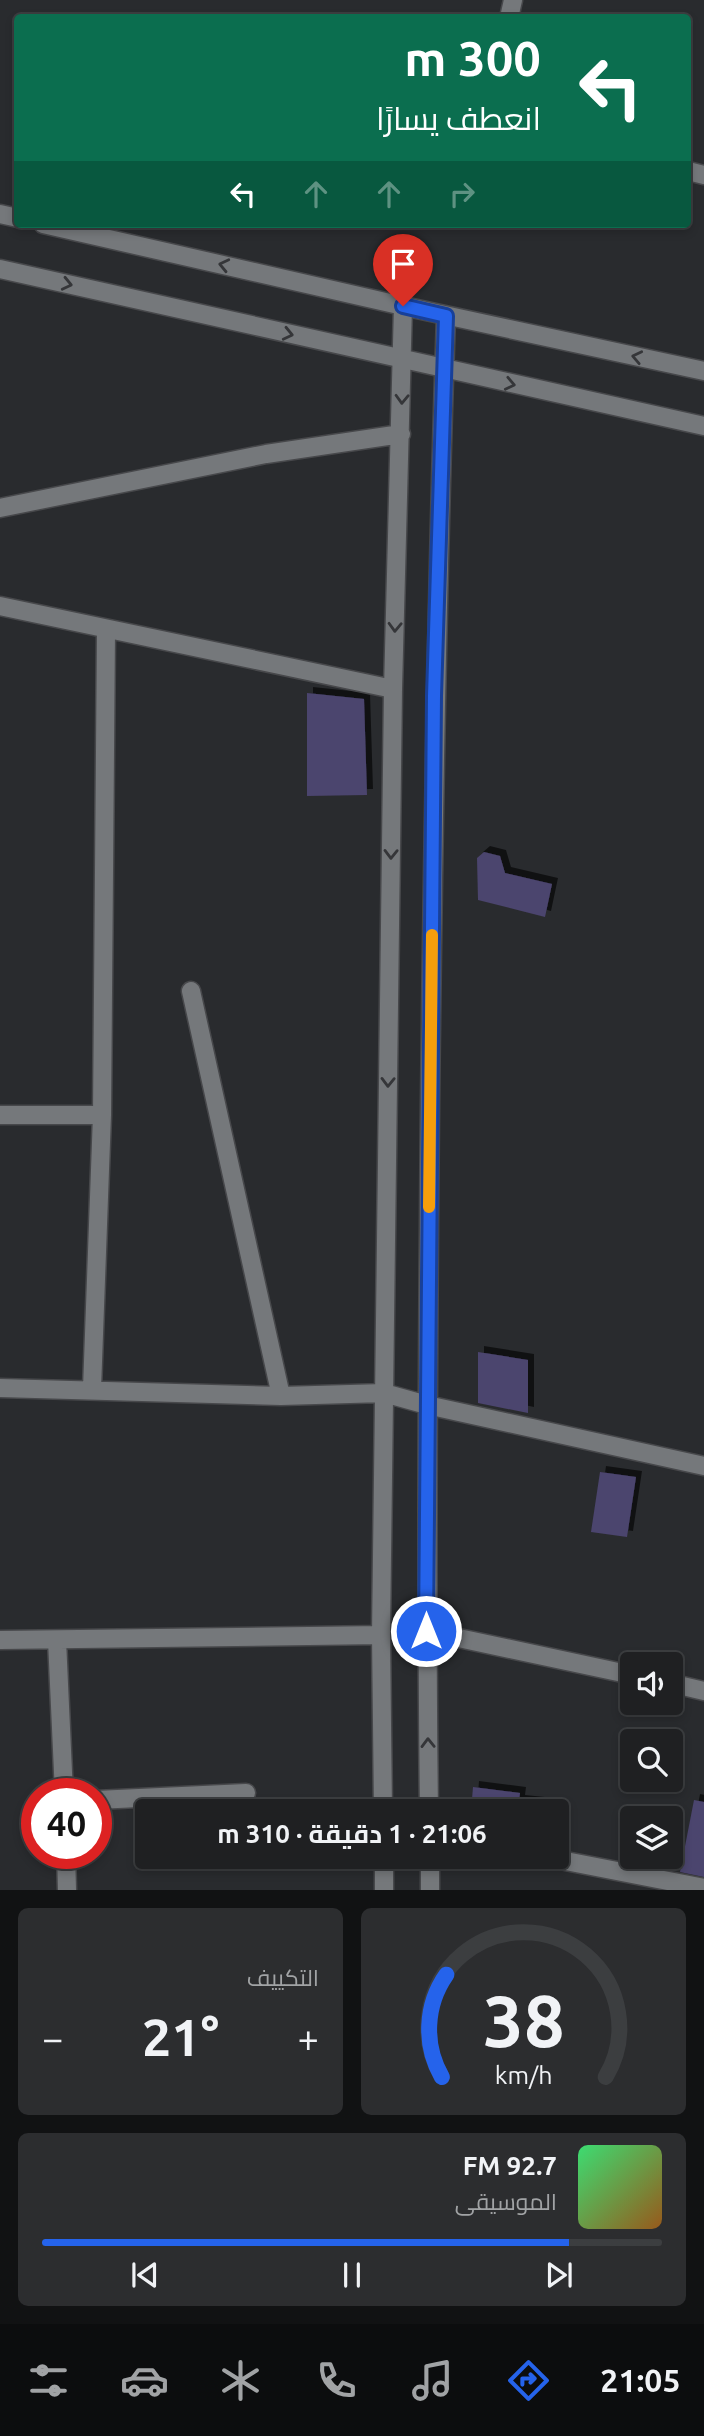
<!DOCTYPE html>
<html lang="ar">
<head>
<meta charset="utf-8">
<style>
  :root { --surface:#1f2022; --page:#2c2d2f; --text:#f1f3f6; --muted:#a1a3a5; --line:#3c3e40; --accent:#2563eb }
  body { margin:0; font-family:Ubuntu,Cairo,sans-serif; background:var(--page); color:var(--text); direction:rtl; height:100vh; display:flex; flex-direction:column; font-size:26px; white-space:nowrap }
  * { box-sizing:border-box; margin:0 }
  p { font-size:23px; color:var(--muted) }
  .icon { flex:none; width:38px; height:38px; fill:none; stroke:currentColor; stroke-width:2; stroke-linecap:round; stroke-linejoin:round }
  .map { position:relative; height:1890px; overflow:hidden; direction:ltr }
  .panel { display:flex; flex-direction:column; gap:18px; padding:18px; background:#111213; flex:1 }
  .panel>* { flex:none }
  .guide { position:absolute; left:14px; top:14px; width:677px; height:214px; border-radius:7px; box-shadow:0 4px 10px #0003,0 0 0 2px var(--line); direction:rtl; background:#0b6e4f; color:#fff; overflow:hidden }
  .controls { position:absolute; left:620px; top:1652px; display:grid; gap:14px }
  .controls a { display:grid; place-items:center; width:63px; height:63px; border-radius:7px; background:var(--surface); box-shadow:0 4px 10px #0003,0 0 0 2px var(--line); font-size:35px }
  .speed { position:absolute; left:21px; top:1778px; display:flex; gap:14px; font-size:35px; font-weight:700; text-align:center }
  .speed>* { display:grid; place-content:center; width:91px; height:91px; border-radius:50%; background:var(--surface); box-shadow:0 4px 10px #0003,0 0 0 2px var(--line); line-height:1 }
  .speed .limit { border:10px solid #d22; background:#fff; color:#111 }
  .pin { position:absolute; display:grid; place-items:center; width:60px; height:60px; color:#fff; margin:-72px -30px; border-radius:50% 50% 50% 0; rotate:-45deg; box-shadow:0 0 7px #0007 }
  .pin .icon { rotate:45deg }
  .me { position:absolute; width:77px; margin:-38px; rotate:0deg; stroke-linejoin:round; filter:drop-shadow(0 0 5px #0008) }
  .turn { display:flex; align-items:center; gap:24px; height:147px; padding:0 35px; font-size:32px }
  .turn .icon { width:91px; height:91px; stroke-width:2.5 }
  .turn b { display:block; font-size:49px; line-height:60px }
  .lanes { display:flex; align-items:center; height:66px; padding:0 35px; background:#0003; justify-content:center; gap:35px; direction:ltr }
  .lanes .off { opacity:.35 }
  .big { font-size:52px; font-weight:700; line-height:1.1 }
  .panel .tile { flex:1; display:flex; flex-direction:column; justify-content:center; gap:10px; min-width:0; padding:0 24px; border-radius:10px; background:var(--page) }
  .panel .dial { align-items:center; gap:0 }
  .dial svg { height:182px; overflow:visible; fill:none; stroke:var(--line); stroke-width:7; stroke-linecap:round; text-anchor:middle }
  .dial text { fill:var(--text); stroke:none }
  .song { display:flex; align-items:center; gap:21px }
  .cover { width:84px; height:84px; border-radius:10px; background:linear-gradient(135deg,hsl(140 70% 55%),hsl(30 70% 35%)) }
  .played { height:7px; border-radius:4px; background:linear-gradient(90deg,var(--accent) 85%,var(--line) 85%) }
  .keys { display:flex; justify-content:space-around; direction:ltr }
  .heat { display:flex; justify-content:space-between; align-items:center; font-size:38px; direction:ltr }
  .panel .tiles { flex:1; display:grid; gap:18px; grid-template-columns:1fr 1fr }
  .tile:last-child { grid-column:span 2 }
  .trip { position:absolute; left:135px; top:1799px; width:434px; height:70px; border-radius:7px; background:var(--surface); box-shadow:0 4px 10px #0003,0 0 0 2px var(--line); font-weight:700; line-height:70px; text-align:center; direction:rtl }
  .tab-bar { display:flex; height:112px; justify-content:space-around; align-items:center; background:#0c0d0e; color:var(--muted) }
  .tab-bar .icon { width:49px; height:49px }
  .tab-bar .selected { color:var(--accent) }
  .tab-bar b { font-size:32px; color:var(--text) }
  .map>svg:first-child { display:block }
  .building { fill:#4b446e; filter:url(#shadow) }
  .lines { fill:none; stroke-linecap:round; stroke-linejoin:round }
  .minor-casing { stroke:#47484b; stroke-width:21 }
  .minor { stroke:#75787b; stroke-width:18 }
  .oneway { stroke:#353639 }
  .route-casing { stroke:#184099; stroke-width:18 }
  .route { stroke:#2563eb; stroke-width:12 }
  .slow { stroke:#f59e0b; stroke-width:12 }
</style>
</head>
<body>
<div class="map">
<svg width="704" height="1890" viewBox="0 0 704 1890">
  <defs>
    <filter id="shadow"><feDropShadow dx="6" dy="-6" stdDeviation="0" flood-color="#0009"/></filter>
  </defs>
  <rect width="100%" height="100%" fill="#292b2e"/>
  <!-- building -->
  <path class="building" d="M307 693 364 699 367 795 307 796Z
    M484 852 500 856 505 873 552 884 545 917 478 900 477 858Z
    M478 1352 528 1360V1413L478 1403Z
    M600 1472 636 1477 627 1537 591 1532Z
    M473 1787 520 1793 519 1801 549 1804 548 1811H471Z
    M694 1800 704 1802V1877L680 1872Z"/>
  <g class="lines">
    <!-- minor casing -->
    <g class="minor-casing">
      <path id="minor" d="M509 18 513 0
        M688 171 704 175
        M0 214 18 218
        M43 224 403 306 704 371
        M0 269 704 426
        M0 508 266 454 401 434
        M0 606 393 689
        M191 991 281 1396
        M0 1115H102
        M0 1388 281 1396 384 1393 427 1405 704 1466
        M92 1389 102 1115 106 630
        M426 1631 632 1675
        M0 1640 381 1635
        M57 1640 64 1794
        M670 1683 704 1691
        M96 1800 246 1793
        M383 1811 381 1635 393 689 403 306
        M429 1811C426 1576 428 1340 430 1105 433 842 437 579 446 316
        M66 1853 67 1890
        M384 1857V1890
        M430 1857V1890
        M545 1857 704 1888"/>
    </g>
    <!-- minor -->
    <use href="#minor" class="minor"/>
  </g>
  <!-- one-way arrows -->
  <defs><path id="oneway-chevron" d="M-2-3.5L2.5 0L-2 3.5" fill="none" stroke-width="1.6" stroke-linecap="round" stroke-linejoin="round" transform="scale(1.75)"/></defs>
  <g class="oneway">
    <use href="#oneway-chevron" transform="translate(224 265) rotate(-167)"/>
    <use href="#oneway-chevron" transform="translate(67 284) rotate(13)"/>
    <use href="#oneway-chevron" transform="translate(288 334) rotate(13)"/>
    <use href="#oneway-chevron" transform="translate(637 357) rotate(-168)"/>
    <use href="#oneway-chevron" transform="translate(510 384) rotate(12)"/>
    <use href="#oneway-chevron" transform="translate(402 399) rotate(92)"/>
    <use href="#oneway-chevron" transform="translate(395 627) rotate(92)"/>
    <use href="#oneway-chevron" transform="translate(391 854) rotate(91)"/>
    <use href="#oneway-chevron" transform="translate(388 1082) rotate(91)"/>
    <use href="#oneway-chevron" transform="translate(428 1743) rotate(-91)"/>
  </g>
  <g class="lines">
    <!-- route casing -->
    <g class="route-casing">
      <path id="route" d="M403 306 446 316 434 696 426 1631"/>
    </g>
    <!-- route -->
    <use href="#route" class="route"/>
    <!-- slow -->
    <path class="slow" d="M429 1207 432 935"/>
  </g>
</svg>
<div class="controls">
<a><svg class="icon" aria-label="sound" viewBox="0 0 24 24"><path d="M4 9h4l5-4v14l-5-4H4zM17 9q2 3 0 6"/></svg></a>
<a><svg class="icon" aria-label="search" viewBox="0 0 24 24"><circle cx="10" cy="10" r="6"/><path d="M15 15l6 6"/></svg></a>
<a><svg class="icon" aria-label="layers" viewBox="0 0 24 24"><path d="M12 4l9 5-9 5-9-5zM3 14l9 5 9-5"/></svg></a>
</div>
<div class="speed"><div class="limit">40</div></div>
<div class="pin" style="left:403px;top:306px;background:#d93025"><svg class="icon" aria-label="arrive" viewBox="0 0 24 24"><path d="M6 21V4h12l-3 4 3 4H6"/></svg></div>
<svg class="me" style="left:426px;top:1631px" viewBox="-20 -20 40 40"><circle r="17" fill="#2563eb" stroke="#fff" stroke-width="3"/><path d="M0-11L8 9 0 5-8 9z" fill="#fff"/></svg>
<div class="trip">21:06 · 1 دقيقة · 310 m</div>
<div class="guide">
<div class="turn"><svg class="icon" aria-label="left" viewBox="0 0 24 24"><path d="M17 20v-9H6M10 6l-5 5 5 5"/></svg><div><b>300 m</b>انعطف يسارًا</div></div>
<div class="lanes"><svg class="icon" aria-label="left" viewBox="0 0 24 24"><path d="M17 20v-9H6M10 6l-5 5 5 5"/></svg><svg class="icon off" aria-label="ahead" viewBox="0 0 24 24"><path d="M12 20V5M6 11l6-6 6 6"/></svg><svg class="icon off" aria-label="ahead" viewBox="0 0 24 24"><path d="M12 20V5M6 11l6-6 6 6"/></svg><svg class="icon off" aria-label="right" viewBox="0 0 24 24"><path d="M7 20v-9h11M14 6l5 5-5 5"/></svg></div>
</div>
</div>
<section class="panel">
<div class="tiles">
<div class="tile dial"><svg viewBox="0 0 100 80">
<path d="M14 69A42 42 0 1 1 86 69"/>
<path d="M14 69A42 42 0 0 1 16 24" stroke="#2563eb"/>
<text x="50" y="56" font-size="32" font-weight="700">38</text>
<text x="50" y="72" font-size="11">km/h</text>
</svg></div>
<div class="tile"><p>التكييف</p>
<div class="heat"><a>−</a><b class="big">21°</b><a>+</a></div>
</div>
<div class="tile">
<div class="song"><i class="cover"></i><div><b>92.7 FM</b><p>الموسيقى</p></div></div>
<div class="played"></div>
<div class="keys"><svg class="icon" aria-label="previous" viewBox="0 0 24 24"><path d="M18 5L8 12l10 7zM5 5v14"/></svg><svg class="icon" aria-label="pause" viewBox="0 0 24 24"><path d="M8 5v14M16 5v14"/></svg><svg class="icon" aria-label="next" viewBox="0 0 24 24"><path d="M6 5l10 7-10 7zM19 5v14"/></svg></div>
</div>
</div>
</section>
<nav class="tab-bar">
<b>21:05</b>
<svg class="icon selected" aria-label="directions" viewBox="0 0 24 24"><path d="M12 3l9 9-9 9-9-9zM9 14v-3h6M13 9l2 2-2 2"/></svg>
<svg class="icon" aria-label="music" viewBox="0 0 24 24"><path d="M9 18V5l10-2v13"/><circle cx="6" cy="18" r="3"/><circle cx="16" cy="16" r="3"/></svg>
<svg class="icon" aria-label="phone" viewBox="0 0 24 24"><path d="M5 4h4l2 5-3 2q2 4 5 5l2-3 5 2v4C11 20 4 13 5 4z"/></svg>
<svg class="icon" aria-label="climate" viewBox="0 0 24 24"><path d="M12 3v18M4 7l16 10M4 17L20 7"/></svg>
<svg class="icon" aria-label="car" viewBox="0 0 24 24"><path d="M5 17H2v-5l4-1 3-4h7l3 4 3 1v5h-3M9 17h6M6 11h13"/><circle cx="7" cy="17" r="2"/><circle cx="17" cy="17" r="2"/></svg>
<svg class="icon" aria-label="filters" viewBox="0 0 24 24"><path d="M4 7h16M4 17h16"/><circle cx="9" cy="7" r="2"/><circle cx="15" cy="17" r="2"/></svg>
</nav>
</body>
</html>
